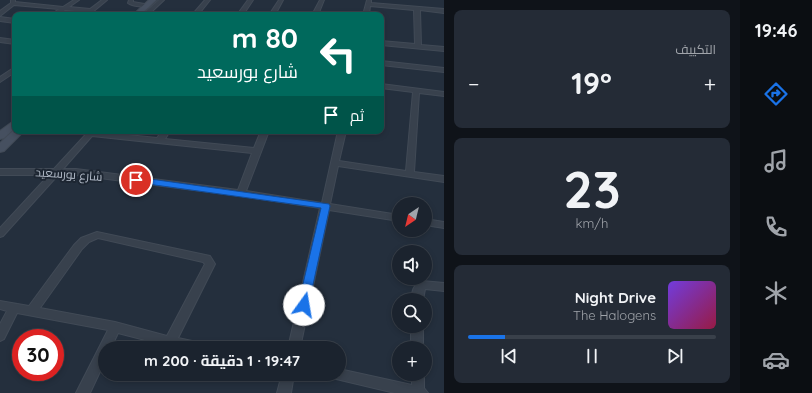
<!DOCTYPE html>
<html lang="ar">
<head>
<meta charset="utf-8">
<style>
  :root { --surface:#1b232e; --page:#242b36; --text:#f1f3f6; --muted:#a0a4aa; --line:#39404a; --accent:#1a73e8 }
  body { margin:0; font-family:Quicksand,Cairo,sans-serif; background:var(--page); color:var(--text); direction:rtl; height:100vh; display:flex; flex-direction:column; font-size:15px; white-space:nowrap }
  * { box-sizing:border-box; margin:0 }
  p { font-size:13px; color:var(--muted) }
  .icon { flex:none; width:22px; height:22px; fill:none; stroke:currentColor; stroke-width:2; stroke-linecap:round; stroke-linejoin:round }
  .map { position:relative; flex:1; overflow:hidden; direction:ltr }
  .details { display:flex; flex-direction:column; gap:10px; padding:10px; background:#0f1319; width:296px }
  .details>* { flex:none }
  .guide { position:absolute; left:12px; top:12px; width:372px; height:122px; border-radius:8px; box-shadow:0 2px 6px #0003,0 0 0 1px var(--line); direction:rtl; background:#00695c; color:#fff; overflow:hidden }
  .needle { width:26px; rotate:215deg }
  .buttons { position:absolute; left:392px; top:197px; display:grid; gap:8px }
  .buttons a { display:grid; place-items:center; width:40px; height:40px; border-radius:50%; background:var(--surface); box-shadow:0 2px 6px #0003,0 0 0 1px var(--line); font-size:20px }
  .speed { position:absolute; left:12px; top:329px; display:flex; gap:8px; font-size:20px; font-weight:700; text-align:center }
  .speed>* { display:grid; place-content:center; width:52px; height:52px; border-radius:50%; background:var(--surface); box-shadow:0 2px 6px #0003,0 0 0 1px var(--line); line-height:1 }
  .speed .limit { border:6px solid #d22; background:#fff; color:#111 }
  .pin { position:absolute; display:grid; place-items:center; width:34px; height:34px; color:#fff; margin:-17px; border:2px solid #fff; border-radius:50%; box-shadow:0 1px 4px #0007 }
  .me { position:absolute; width:44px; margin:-22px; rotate:13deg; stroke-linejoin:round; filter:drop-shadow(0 0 3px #0008) }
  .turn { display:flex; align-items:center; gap:14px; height:84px; padding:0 20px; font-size:18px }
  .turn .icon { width:52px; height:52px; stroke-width:2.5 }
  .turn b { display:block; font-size:28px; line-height:34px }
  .then { display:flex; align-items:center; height:38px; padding:0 20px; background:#0003; gap:8px; font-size:15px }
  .big { font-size:30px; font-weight:700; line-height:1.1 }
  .details .card { flex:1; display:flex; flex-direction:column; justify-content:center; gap:6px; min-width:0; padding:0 14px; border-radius:8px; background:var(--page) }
  .details .dial { align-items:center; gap:0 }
  .dial b { font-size:52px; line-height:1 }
  .song { display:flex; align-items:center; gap:12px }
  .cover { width:48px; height:48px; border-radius:6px; background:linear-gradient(135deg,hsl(260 70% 55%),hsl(340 70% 35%)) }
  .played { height:4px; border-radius:2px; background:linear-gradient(90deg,var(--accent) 15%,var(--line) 15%) }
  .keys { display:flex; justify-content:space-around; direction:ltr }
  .heat { display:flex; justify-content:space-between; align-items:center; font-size:22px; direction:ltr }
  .trip { position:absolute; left:98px; top:341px; width:248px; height:40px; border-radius:20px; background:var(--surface); box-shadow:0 2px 6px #0003,0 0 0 1px var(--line); font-weight:700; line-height:40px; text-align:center; direction:rtl }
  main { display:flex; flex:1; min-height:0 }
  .tab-bar { display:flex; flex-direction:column; width:72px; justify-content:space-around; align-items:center; background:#0b0e12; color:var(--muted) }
  .tab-bar .icon { width:28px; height:28px }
  .tab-bar .current { color:var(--accent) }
  .tab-bar b { font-size:18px; color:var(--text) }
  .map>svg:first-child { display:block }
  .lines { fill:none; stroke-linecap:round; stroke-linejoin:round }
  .minor-casing { stroke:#414a56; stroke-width:2 }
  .secondary-casing { stroke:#414a56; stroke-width:2 }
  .minor { fill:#38414d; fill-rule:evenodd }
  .secondary { fill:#465060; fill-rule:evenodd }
  .route { fill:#1a73e8; stroke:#114b97 }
  .labels { text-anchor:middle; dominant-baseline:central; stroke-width:4; stroke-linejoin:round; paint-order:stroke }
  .street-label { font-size:12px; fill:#b3bcc9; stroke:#1d2632 }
</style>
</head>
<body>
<main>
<nav class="tab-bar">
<b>19:46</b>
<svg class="icon current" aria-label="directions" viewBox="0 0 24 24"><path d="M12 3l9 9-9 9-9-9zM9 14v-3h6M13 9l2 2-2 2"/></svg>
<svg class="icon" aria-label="music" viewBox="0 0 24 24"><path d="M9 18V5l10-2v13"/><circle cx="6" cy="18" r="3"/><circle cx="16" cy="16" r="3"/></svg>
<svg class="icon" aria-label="phone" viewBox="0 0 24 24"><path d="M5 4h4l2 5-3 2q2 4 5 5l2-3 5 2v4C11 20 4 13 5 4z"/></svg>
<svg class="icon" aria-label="climate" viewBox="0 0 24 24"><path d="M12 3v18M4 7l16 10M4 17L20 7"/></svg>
<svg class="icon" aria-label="car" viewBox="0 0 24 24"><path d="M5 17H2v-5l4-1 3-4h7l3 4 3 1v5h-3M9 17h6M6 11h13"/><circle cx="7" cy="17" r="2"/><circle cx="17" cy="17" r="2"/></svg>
</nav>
<section class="details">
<div class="card"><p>التكييف</p>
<div class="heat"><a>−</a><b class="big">19°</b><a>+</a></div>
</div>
<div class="card dial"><b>23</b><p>km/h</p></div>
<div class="card">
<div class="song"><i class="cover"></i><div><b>Night Drive</b><p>The Halogens</p></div></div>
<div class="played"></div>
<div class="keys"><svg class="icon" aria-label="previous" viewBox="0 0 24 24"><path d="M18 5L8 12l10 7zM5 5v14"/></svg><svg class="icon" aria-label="pause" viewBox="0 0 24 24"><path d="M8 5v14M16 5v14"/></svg><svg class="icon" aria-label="next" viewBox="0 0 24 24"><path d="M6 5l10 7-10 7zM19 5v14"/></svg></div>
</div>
</section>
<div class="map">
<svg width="444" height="393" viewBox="0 0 444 393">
  <rect width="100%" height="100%" fill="#242f3d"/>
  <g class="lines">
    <!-- minor casing -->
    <g class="minor-casing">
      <path id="minor" d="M11 0H15V2L63 7 74 0H79L69 7 90 9 102 0H107L89 15H85L86 12 65 10 58 15H51L59 9 14 5 0 16V11L11 3Z
        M129 0H133V2L150 5C145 8 132 6 128 3Z
        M159 0H164L148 15H142Z
        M205 0H210L198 15H192Z
        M248 0H253L245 12 263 15H237Z
        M279 0H283L275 15H269Z
        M320 0H324L318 15H312Z
        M367 0H371V3L444 9V13L420 10 421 45 444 47V51L381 45V41L415 44 414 10 370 6 369 15H363Z
        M0 17 15 19V23L0 21Z
        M0 38 15 40V44L0 42Z
        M381 61 444 68V72L381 65Z
        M15 67V72L0 82V77Z
        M381 84 444 92V96L419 93 414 172 444 176V182L338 166 330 204 399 215V221L329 210 300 348H288L320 208 241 196 76 175H58L3 236 0 237V228L49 175H0V169H54L89 131 157 138 162 131H170L165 139 254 148 261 131H269L246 191 322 203 338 131H346L339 161 406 171 413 92 381 88ZM92 136 252 153 238 190 76 169H63Z
        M425 219 444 222V228L425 225Z
        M97 232 210 256 215 264 178 338 206 344 208 348H176L118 333 111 348H105V361L90 393H76L108 330 17 313 4 339 0 341V324L7 311 0 309V301L29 306 74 245 81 238ZM98 238 203 262 205 264 167 336 115 322 40 308 82 249 89 242Z
        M422 281 444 283V291L425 289 423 300H411C412 292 413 284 422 281Z
        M411 326H423V348H411Z
        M339 369 412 385V374H424V388L428 393H395L332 378 330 374H339Z
        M282 374H294L291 393H277Z"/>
    </g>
    <!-- secondary casing -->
    <g class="secondary-casing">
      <path id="secondary" d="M149 0H156L140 15H133Z
        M15 120V128L4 138 0 139V131Z
        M15 129V131H24L4 151 0 152V143Z"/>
    </g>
    <!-- minor -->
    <use href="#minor" class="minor"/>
    <!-- secondary -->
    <use href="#secondary" class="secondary"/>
  </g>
  <!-- route -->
  <path class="route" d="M136 177 329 204 330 206 308 308H299L298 305 321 208 133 182V178Z"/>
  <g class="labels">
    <!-- street labels -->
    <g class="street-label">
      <text transform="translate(69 174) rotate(4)">شارع بورسعيد</text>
    </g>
  </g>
</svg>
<div class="buttons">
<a><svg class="needle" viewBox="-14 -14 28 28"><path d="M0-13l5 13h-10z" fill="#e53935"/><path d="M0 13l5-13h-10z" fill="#a0a4aa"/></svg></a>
<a><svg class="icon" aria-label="sound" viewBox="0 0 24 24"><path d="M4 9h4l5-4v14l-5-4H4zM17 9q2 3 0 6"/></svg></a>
<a><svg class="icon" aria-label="search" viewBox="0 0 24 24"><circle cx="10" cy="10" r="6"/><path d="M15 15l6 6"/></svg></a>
<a>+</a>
</div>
<div class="speed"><div class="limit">30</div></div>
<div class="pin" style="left:136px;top:180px;background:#d93025"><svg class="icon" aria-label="arrive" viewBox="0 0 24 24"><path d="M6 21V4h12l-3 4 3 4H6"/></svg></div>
<svg class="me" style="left:304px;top:305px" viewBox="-20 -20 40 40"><circle r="19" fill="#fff"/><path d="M0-13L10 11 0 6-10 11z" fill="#1a73e8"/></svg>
<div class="trip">19:47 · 1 دقيقة · 200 m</div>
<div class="guide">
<div class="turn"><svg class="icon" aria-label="left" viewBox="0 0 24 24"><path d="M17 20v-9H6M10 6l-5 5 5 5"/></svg><div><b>80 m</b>شارع بورسعيد</div></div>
<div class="then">ثم<svg class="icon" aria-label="arrive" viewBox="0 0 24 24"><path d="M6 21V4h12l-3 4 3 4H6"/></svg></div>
</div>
</div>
</main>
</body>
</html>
